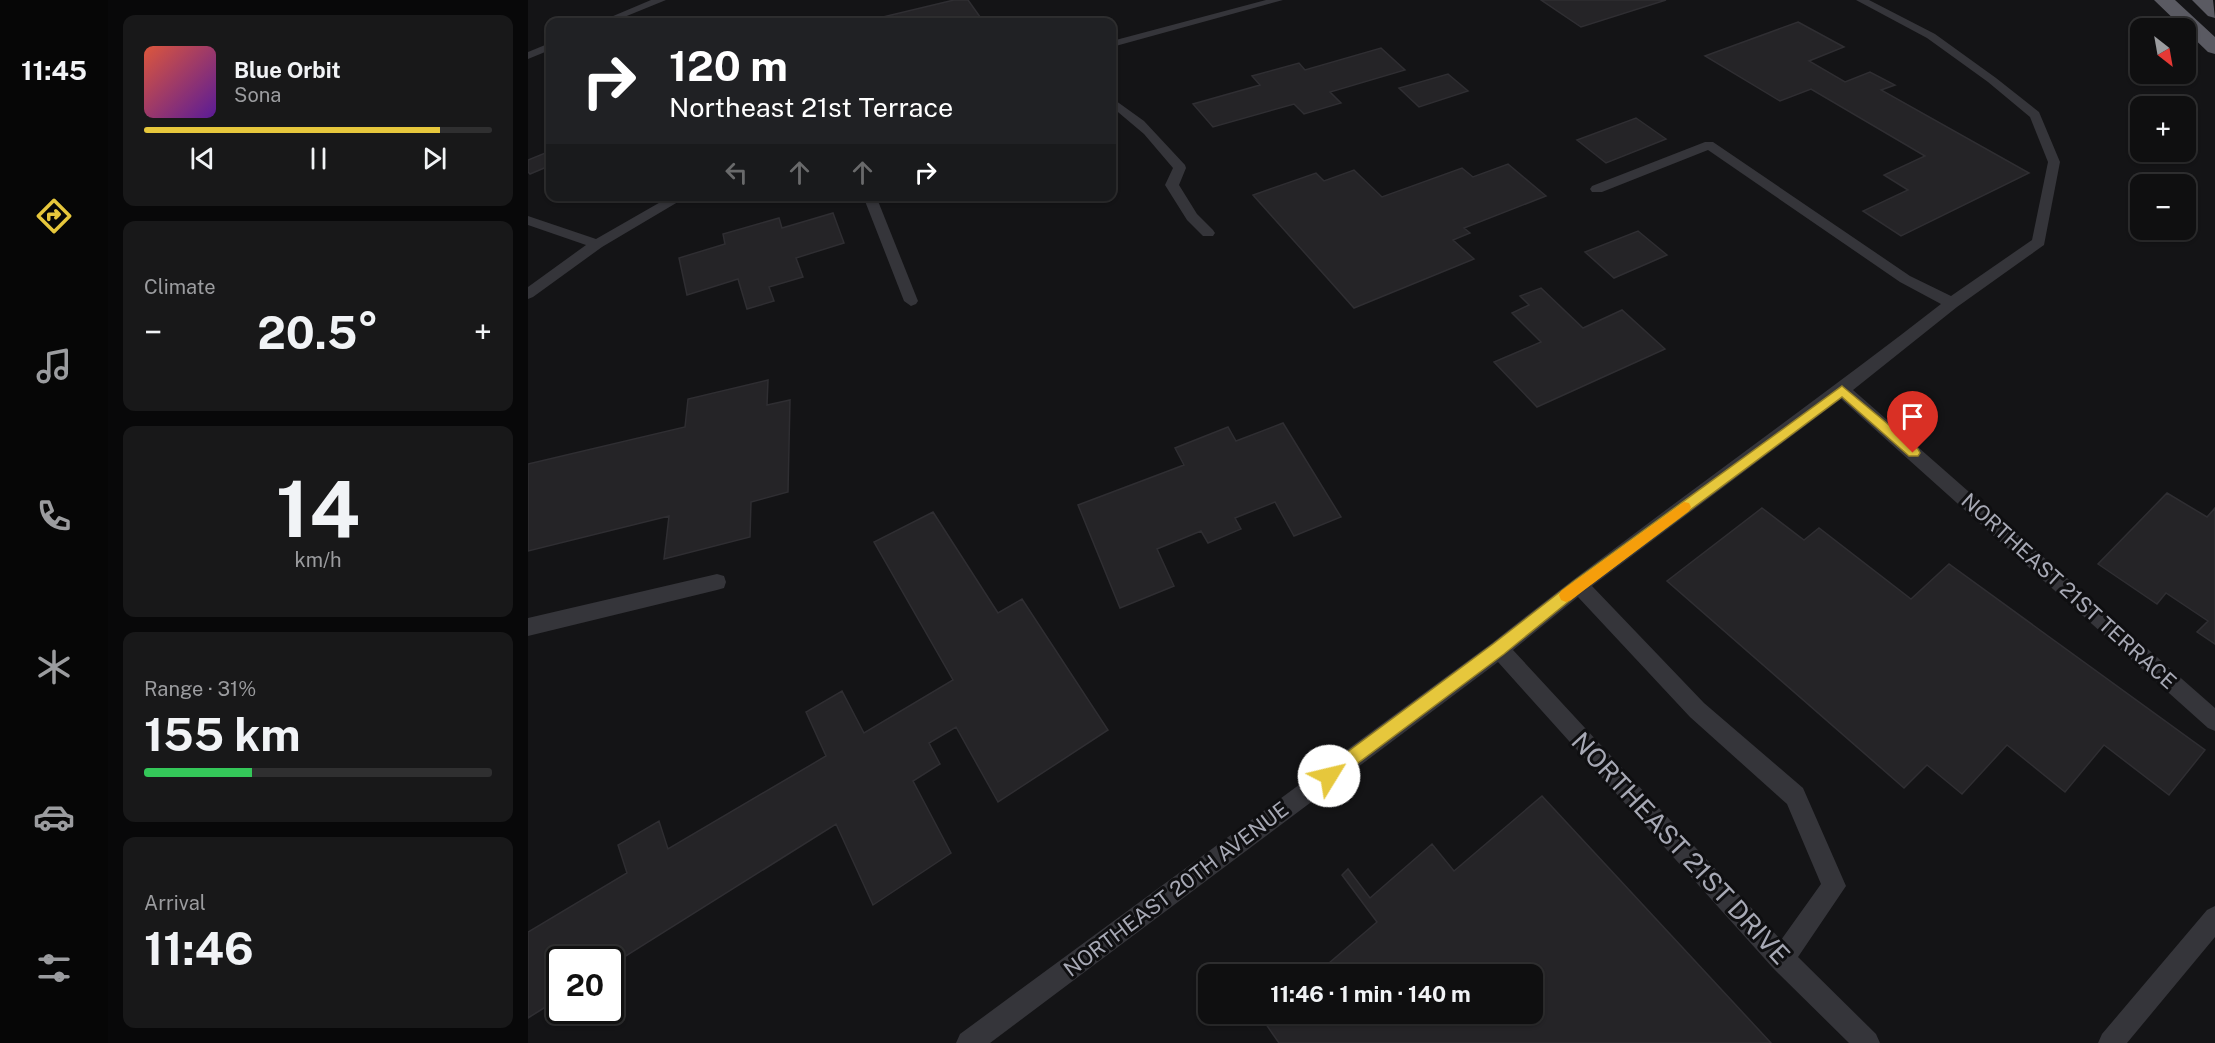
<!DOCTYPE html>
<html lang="en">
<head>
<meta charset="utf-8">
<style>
  :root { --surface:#0f0f10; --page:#181819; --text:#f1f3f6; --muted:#9b9c9f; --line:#2f2f30; --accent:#e6c73c }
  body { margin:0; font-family:"Public Sans",sans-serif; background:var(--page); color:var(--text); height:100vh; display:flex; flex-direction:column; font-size:22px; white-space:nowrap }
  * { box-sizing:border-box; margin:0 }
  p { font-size:20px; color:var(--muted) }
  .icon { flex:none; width:33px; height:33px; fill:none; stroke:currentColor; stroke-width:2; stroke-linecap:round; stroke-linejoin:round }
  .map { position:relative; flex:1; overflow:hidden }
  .panel { display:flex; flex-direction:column; gap:15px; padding:15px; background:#080809; width:420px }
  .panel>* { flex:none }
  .hud { position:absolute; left:18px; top:18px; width:570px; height:183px; border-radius:12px; box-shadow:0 2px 4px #0004,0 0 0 2px var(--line); background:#202124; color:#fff; overflow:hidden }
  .needle { width:39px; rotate:149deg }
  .tools { position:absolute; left:1602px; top:18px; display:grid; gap:12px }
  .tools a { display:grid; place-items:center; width:66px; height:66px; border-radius:12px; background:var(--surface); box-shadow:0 2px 4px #0004,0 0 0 2px var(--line); font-size:30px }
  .speed { position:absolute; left:18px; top:946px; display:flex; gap:12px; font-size:30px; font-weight:700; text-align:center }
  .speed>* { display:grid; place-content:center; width:78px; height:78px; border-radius:50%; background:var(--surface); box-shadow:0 2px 4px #0004,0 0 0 2px var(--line); line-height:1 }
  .speed .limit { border:3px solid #111; border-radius:9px; background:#fff; color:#111 }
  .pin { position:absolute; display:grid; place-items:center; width:51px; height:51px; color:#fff; margin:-62px -26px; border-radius:50% 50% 50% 0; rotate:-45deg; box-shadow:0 0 6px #0007 }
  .pin .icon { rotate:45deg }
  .me { position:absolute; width:66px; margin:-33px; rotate:54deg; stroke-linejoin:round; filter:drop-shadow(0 0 4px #0008) }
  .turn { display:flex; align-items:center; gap:21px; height:126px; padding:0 24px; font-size:27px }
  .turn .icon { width:78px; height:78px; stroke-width:2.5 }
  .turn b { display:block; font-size:42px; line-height:51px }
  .lanes { display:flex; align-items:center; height:57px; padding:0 24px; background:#0003; justify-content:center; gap:30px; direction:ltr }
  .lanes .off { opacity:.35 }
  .big { font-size:45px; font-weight:700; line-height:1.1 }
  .panel .widget { flex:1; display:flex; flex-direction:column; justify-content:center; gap:9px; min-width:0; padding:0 21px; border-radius:12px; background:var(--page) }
  .panel .dial { align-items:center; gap:0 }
  .dial b { font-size:78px; line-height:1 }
  .song { display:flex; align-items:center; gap:18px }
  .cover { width:72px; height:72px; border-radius:9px; background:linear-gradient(135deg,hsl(10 70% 55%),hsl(270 70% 35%)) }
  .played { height:6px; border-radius:3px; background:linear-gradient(90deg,var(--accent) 85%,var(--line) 85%) }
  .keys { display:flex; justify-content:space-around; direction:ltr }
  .heat { display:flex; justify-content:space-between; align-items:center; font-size:33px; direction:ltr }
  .charge { height:9px; border-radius:4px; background:linear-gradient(90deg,#34c759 31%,var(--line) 0) }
  .trip { position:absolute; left:670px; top:964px; width:345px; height:60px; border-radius:12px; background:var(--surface); box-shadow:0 2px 4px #0004,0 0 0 2px var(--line); font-weight:700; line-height:60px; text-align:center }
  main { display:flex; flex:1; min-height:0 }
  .tab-bar { display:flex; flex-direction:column; width:108px; justify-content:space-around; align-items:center; background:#060606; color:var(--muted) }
  .tab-bar .icon { width:42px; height:42px }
  .tab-bar .on { color:var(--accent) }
  .tab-bar b { font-size:27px; color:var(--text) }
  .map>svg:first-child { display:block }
  .building { fill:#252427; stroke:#2f2e32; stroke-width:1.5 }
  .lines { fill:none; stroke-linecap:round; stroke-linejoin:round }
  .service { fill:#35353a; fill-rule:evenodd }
  .trunk { fill:#5a5a62; fill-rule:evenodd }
  .route { fill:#e6c73c; stroke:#968127; stroke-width:1.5 }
  .slow { fill:#f59e0b }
  .labels { text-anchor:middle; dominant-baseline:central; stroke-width:6; stroke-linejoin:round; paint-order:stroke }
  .street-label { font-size:21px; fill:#a7a9b5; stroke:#0f0f11 }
  .near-street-label { font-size:26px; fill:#a7a9b5; stroke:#0f0f11 }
</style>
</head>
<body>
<main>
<nav class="tab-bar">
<b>11:45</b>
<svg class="icon on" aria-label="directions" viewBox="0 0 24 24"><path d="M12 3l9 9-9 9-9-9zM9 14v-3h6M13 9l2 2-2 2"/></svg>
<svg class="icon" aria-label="music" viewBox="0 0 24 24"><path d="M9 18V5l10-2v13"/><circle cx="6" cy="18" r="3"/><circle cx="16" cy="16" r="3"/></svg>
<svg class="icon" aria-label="phone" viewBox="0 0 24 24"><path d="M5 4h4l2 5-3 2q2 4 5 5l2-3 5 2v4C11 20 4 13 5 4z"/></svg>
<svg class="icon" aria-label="climate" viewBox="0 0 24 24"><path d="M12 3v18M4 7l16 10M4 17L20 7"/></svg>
<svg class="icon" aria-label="car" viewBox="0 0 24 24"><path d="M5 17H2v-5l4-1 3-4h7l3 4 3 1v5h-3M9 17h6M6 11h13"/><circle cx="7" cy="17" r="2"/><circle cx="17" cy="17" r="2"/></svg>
<svg class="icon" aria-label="filters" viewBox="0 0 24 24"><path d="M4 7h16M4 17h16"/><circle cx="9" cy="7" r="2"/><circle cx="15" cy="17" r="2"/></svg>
</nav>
<section class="panel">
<div class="widget">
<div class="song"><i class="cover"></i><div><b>Blue Orbit</b><p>Sona</p></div></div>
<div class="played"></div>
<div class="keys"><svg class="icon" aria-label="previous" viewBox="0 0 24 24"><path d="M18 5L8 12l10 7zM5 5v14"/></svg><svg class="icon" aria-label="pause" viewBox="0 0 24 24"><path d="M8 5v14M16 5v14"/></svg><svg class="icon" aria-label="next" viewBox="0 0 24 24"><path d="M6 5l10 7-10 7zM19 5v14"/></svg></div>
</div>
<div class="widget"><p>Climate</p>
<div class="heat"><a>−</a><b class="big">20.5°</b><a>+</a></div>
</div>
<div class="widget dial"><b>14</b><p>km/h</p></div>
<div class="widget"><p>Range · 31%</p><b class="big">155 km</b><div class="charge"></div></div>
<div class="widget"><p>Arrival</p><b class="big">11:46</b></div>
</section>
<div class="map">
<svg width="1687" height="1043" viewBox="0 0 1687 1043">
  <rect width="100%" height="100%" fill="#141416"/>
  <!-- building -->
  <path class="building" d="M426 0H440L455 21 334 22Z
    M1013 0H1138L1053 27Z
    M1270 22 1316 47 1281 61 1317 82 1342 72 1367 85 1353 90 1501 173 1373 236 1335 211 1380 190 1356 175 1397 156 1283 89 1252 101 1177 56Z
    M853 48 877 70 802 92 813 103 776 114 766 104 685 127 665 104 732 85 724 76 771 63 777 70Z
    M920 74 940 91 891 107 871 88Z
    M1108 118 1138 139 1078 163 1049 140Z
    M22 151V168L21 166 2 174 0 172V160Z
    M980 164 1018 196 936 228 942 233 925 240 946 259 826 308 725 195 788 173 796 181 826 170 854 197 934 168 945 177Z
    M305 213 316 243 268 258 275 277 241 287 246 301 219 309 210 279 159 295 151 258 197 244 195 234 251 218 254 228Z
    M1110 231 1139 255 1086 278 1057 252Z
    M1013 288 1055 328 1094 310 1137 349 1009 407 966 362 1013 342 984 313 1001 305 992 296Z
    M240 380 239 405 262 400 260 492 223 502 222 537 136 559 141 516 0 551V464L157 427 160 399Z
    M755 423 813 517 766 536 747 502 707 518 713 529 680 543 673 531 629 549 646 586 592 608 550 505 656 465 647 448 700 427 708 441Z
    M1639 493 1679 517 1687 508V644L1669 632 1680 621 1638 593 1629 604 1570 564Z
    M1234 508 1276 540 1291 528 1383 599 1421 564 1677 750 1641 795 1576 745 1537 792 1479 745 1434 794 1399 765 1376 788 1139 581Z
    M405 512 470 613 494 599 580 730 470 802 428 727 401 743 412 764 385 781 423 853 345 905 308 824 82 966V960H32V998L0 1018V932L99 873 90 845 131 821 140 849 298 756 278 712 314 691 336 733 425 680 346 542Z
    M1014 796 1243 1043H751L735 1020 742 1014H1005V975H787L849 922 814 875 820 869 842 898 904 844 926 871Z"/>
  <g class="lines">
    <!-- service -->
    <path class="service" d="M123 0H138L84 22H71Z
      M738 0H755L584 47V41Z
      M1328 0H1341L1407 34 1468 78 1511 112 1532 162 1516 245 1429 307 1325 390 1687 708V731L1680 728 1313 399 1064 586 1176 703 1275 788 1318 886 1270 957 1348 1034 1352 1043H1321L1245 968 970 662 462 1043H428L432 1034 964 643C1111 526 1265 419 1413 304L1372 282 1180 150 1074 192H1064L1062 189 1064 186 1177 142H1185L1382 276 1423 296 1504 240 1520 162 1502 117 1460 82 1399 38ZM1050 597 1162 717 1259 804 1293 884 1253 940 985 650Z
      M22 43V50L0 59V52Z
      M584 98 616 121 657 165 658 168 651 185 669 214 685 230 687 233 685 236H675L659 220 637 185 645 168 616 134 584 107Z
      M143 196H160L74 247 5 297 0 299V287L58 245 0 225V216L68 239Z
      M335 196H348L390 301 388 304 383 306 376 301Z
      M189 574 196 576 198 582 196 588 189 590 0 636V618Z
      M1687 906V937L1599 1043H1570L1574 1034 1679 910Z"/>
    <!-- trunk -->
    <path class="trunk" d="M1626 0H1647L1687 37V54L1680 52Z
      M1664 0H1685L1687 18 1680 16Z"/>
  </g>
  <!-- route -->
  <path class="route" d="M1314 386 1390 449 1392 453 1390 456H1381L1314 397 1056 589 976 654 806 781 801 784 795 781 792 776 795 770 965 644 1046 581Z"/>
  <!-- slow -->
  <path class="slow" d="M1156 502 1161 503 1163 507 1161 511 1043 600 1038 602 1033 600 1031 595 1033 591Z"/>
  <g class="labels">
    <!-- street labels -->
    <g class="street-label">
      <text transform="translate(1541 591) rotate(42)">NORTHEAST 21ST TERRACE</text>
      <text transform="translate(648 889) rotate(-37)">NORTHEAST 20TH AVENUE</text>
    </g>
    <!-- near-street labels -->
    <g class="near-street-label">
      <text transform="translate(1153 848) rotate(47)">NORTHEAST 21ST DRIVE</text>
    </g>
  </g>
</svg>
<div class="tools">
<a><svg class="needle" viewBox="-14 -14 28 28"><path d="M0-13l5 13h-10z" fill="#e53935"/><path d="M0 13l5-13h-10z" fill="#9b9c9f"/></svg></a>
<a>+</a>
<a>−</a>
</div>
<div class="speed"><div class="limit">20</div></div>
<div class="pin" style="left:1385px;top:453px;background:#d93025"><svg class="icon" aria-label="arrive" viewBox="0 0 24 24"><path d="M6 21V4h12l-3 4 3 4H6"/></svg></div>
<svg class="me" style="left:801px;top:776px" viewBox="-20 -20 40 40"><circle r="19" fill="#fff"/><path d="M0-13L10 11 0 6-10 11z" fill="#e6c73c"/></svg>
<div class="trip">11:46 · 1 min · 140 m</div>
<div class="hud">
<div class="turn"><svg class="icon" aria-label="right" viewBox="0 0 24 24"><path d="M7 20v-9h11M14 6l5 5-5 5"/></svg><div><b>120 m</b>Northeast 21st Terrace</div></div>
<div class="lanes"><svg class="icon off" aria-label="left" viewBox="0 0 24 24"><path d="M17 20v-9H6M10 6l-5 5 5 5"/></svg><svg class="icon off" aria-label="ahead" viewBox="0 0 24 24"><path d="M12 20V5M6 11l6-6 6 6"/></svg><svg class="icon off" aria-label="ahead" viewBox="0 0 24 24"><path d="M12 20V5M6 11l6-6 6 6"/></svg><svg class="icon" aria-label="right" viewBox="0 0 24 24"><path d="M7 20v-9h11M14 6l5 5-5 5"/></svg></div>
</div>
</div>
</main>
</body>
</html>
